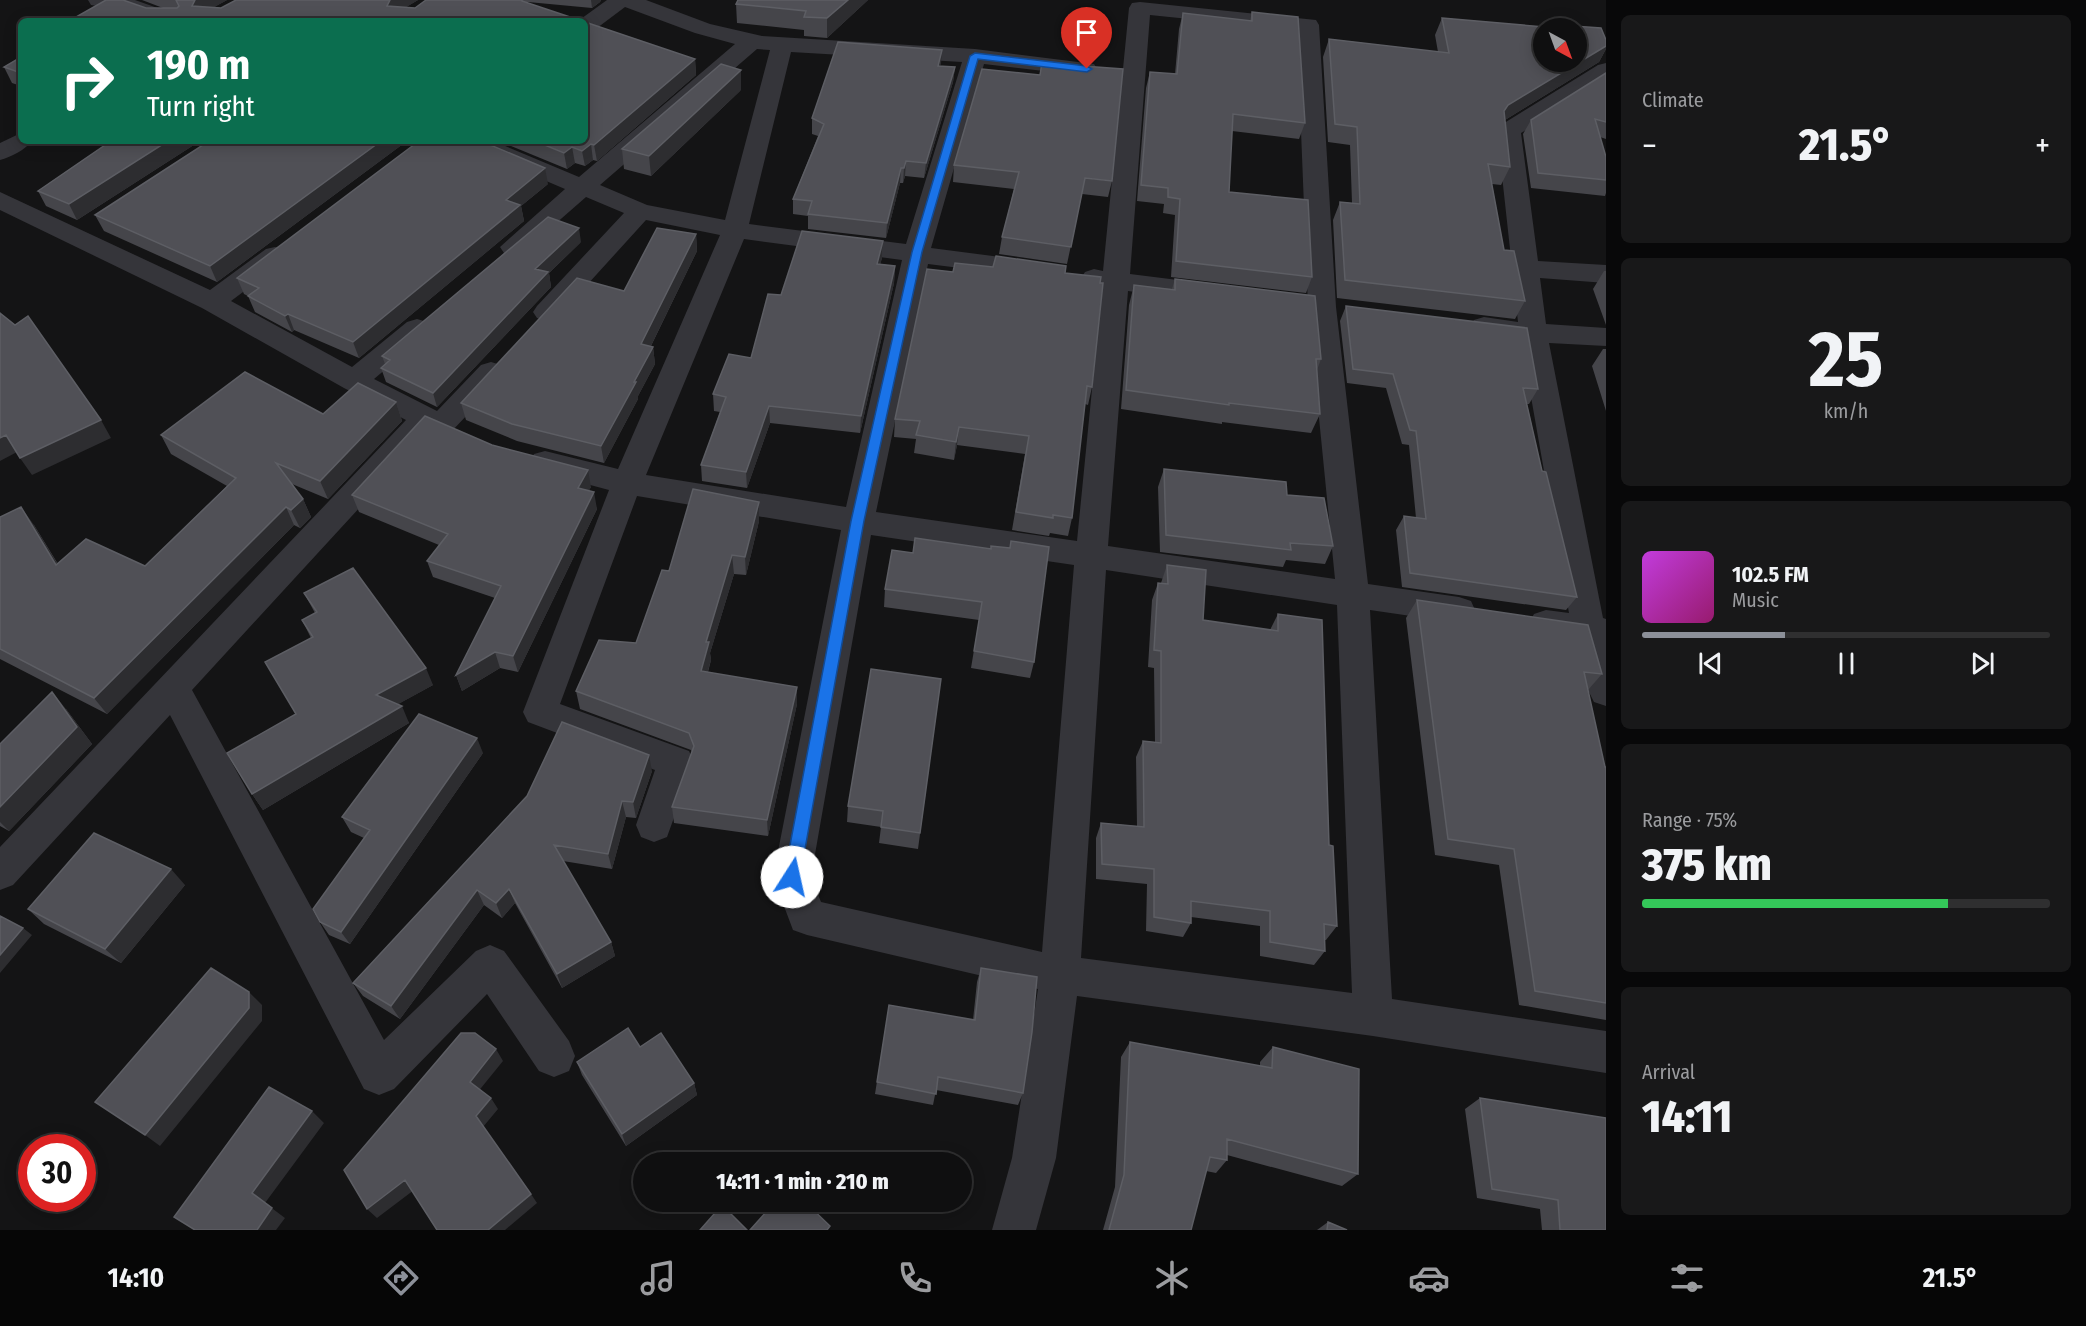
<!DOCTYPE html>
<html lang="en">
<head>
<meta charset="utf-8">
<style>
  :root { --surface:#0f0f10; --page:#181819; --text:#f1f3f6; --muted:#9b9c9f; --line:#2f2f30; --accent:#8c9099 }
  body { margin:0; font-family:"Fira Sans Condensed",sans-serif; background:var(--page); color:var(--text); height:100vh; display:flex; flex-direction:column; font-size:22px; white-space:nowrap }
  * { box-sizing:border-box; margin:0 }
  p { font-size:20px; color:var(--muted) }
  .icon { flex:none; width:33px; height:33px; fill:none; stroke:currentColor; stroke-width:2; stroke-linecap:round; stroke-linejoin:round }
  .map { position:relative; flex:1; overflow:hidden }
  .details { display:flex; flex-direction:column; gap:15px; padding:15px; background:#080809; width:480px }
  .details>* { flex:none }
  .guide { position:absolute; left:18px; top:18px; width:570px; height:126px; border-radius:9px; box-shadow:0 3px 15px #0003,0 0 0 2px var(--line); background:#0b6e4f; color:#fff; overflow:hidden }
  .needle { width:39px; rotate:139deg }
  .tools { position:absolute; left:1533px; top:18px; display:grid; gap:12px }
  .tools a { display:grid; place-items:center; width:54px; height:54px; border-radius:50%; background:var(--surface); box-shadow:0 3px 15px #0003,0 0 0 2px var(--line); font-size:30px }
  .speed { position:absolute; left:18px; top:1134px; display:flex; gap:12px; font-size:30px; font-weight:700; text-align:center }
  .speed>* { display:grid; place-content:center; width:78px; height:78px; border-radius:50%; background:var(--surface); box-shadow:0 3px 15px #0003,0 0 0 2px var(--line); line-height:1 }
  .speed .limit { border:9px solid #d22; background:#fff; color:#111 }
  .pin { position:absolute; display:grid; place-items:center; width:51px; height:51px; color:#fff; margin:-62px -26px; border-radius:50% 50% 50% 0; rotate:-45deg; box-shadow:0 0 6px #0007 }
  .pin .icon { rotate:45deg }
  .me { position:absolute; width:66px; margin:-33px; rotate:10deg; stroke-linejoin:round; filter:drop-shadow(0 0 4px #0008) }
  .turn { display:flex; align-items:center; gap:21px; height:126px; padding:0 30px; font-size:27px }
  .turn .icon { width:78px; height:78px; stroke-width:2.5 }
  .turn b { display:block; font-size:42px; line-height:51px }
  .big { font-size:45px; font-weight:800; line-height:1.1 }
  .details .widget { flex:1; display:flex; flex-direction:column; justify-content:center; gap:9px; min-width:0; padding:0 21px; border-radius:9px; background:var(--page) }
  .details .dial { align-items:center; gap:0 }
  .dial b { font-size:78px; line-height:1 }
  .song { display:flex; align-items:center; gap:18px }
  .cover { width:72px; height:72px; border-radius:9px; background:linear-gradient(135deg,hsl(290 70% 55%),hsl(320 70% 35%)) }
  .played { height:6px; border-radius:3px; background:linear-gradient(90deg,var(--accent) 35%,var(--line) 35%) }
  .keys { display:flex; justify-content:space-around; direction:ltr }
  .heat { display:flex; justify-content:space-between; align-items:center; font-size:33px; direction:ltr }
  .charge { height:9px; border-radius:4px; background:linear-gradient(90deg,#34c759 75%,var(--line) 0) }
  .trip { position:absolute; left:633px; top:1152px; width:339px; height:60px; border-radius:30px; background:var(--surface); box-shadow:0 3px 15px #0003,0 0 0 2px var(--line); font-weight:800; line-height:60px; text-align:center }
  .menu { display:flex; height:96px; justify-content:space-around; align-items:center; background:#060606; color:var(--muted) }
  .menu .icon { width:42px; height:42px }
  .menu .active { color:var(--accent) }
  .menu b { font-size:27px; color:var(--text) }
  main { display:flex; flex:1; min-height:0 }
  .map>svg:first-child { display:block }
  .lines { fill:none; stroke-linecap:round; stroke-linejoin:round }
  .minor { fill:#35353a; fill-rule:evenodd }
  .wall { fill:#45454a }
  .shaded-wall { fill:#2d2d30 }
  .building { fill:#505056; stroke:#5d5e64; stroke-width:1.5 }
  .route { fill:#1a73e8; stroke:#114b97; stroke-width:1.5 }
</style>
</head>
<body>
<main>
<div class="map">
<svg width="1606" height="1230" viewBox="0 0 1606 1230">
  <rect width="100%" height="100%" fill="#141415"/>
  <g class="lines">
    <!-- minor -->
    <path class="minor" d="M88 0H135L180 16 183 21H152L122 10 91 5Z
      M607 0H646L710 24 762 36 975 49 1094 64 1097 69 1094 74 1086 76 984 64 931 248 1039 262 1048 264 1052 270 1048 276 1039 278 928 264 876 512 1077 541 1102 288 1085 284 1081 278 1085 272 1094 269 1103 271 1129 8 1132 3 1140 2 1316 20 1319 25 1336 307 1368 584 1459 597 1471 601 1475 610 1471 619 1459 623 1370 610 1392 999 1606 1031V1073L1373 1036 1077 996 1056 1158 1036 1230H992L1012 1158 1038 989 807 935 793 930 773 877 841 530 637 496 560 704 689 751 694 762 667 837 654 842 641 837 636 825 655 770 528 722 523 712 609 490 534 470 530 462 534 454 545 451 618 469 720 235 646 220 557 318 547 321 537 318 533 312 537 306 624 213 586 197 522 253 513 255 504 253 500 247 565 189 464 146 460 141H493L579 177 735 44 695 33 625 7 593 31 585 33V21H578ZM1150 15 1297 30 1308 307 1335 579 1108 546 1128 291 1218 303 1228 300 1231 294 1228 288 1218 285 1130 274ZM757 49 770 50 725 220 647 205 600 185ZM791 52 962 62 906 244 749 224ZM744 239 902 260 846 507 646 475ZM871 535 1074 565 1042 952 821 902 811 877ZM1106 570 1337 605 1352 993 1081 958Z
      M1606 63V80L1521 133 1538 261 1606 265V283L1540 278 1546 324 1606 328V346L1549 343 1603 618 1606 619V706L1594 702 1589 692 1575 641 1534 632 1529 623 1534 614 1546 610 1569 613 1521 340 1474 332 1470 326 1474 320 1484 317 1518 322 1497 130 1501 125 1598 65Z
      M21 133V141H32C25 150 11 157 0 160V143Z
      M0 192 210 290 266 249 275 247 284 249 288 255 284 261 231 301 352 367 407 322 417 319 427 322 431 328 427 334 374 379 437 411 481 365 491 362 501 365 505 372 501 379 451 432 441 435 430 431 192 690 384 1040 476 951 490 945 504 951 569 1041 575 1056 569 1071 554 1077 539 1071 487 994 394 1089 379 1095 364 1089 170 715 13 885 0 890V847L406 420 344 388 202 308 0 210Z"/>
  </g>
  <!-- wall -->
  <path class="wall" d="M106 0H123L146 8H163L142 0H227L214 7 221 8 236 0H418L406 7 415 8 426 0H601L600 2 592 8 528 2V3L582 21H69Z
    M738 0H868L827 38 804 36V30L737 23 736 4Z
    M1252 12 1305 123 1299 139 1232 131 1229 192 1312 277 1306 293 1171 277 1175 215 1163 213 1164 204 1137 201 1146 88 1150 72 1175 74 1179 29 1183 13 1250 21Z
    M1442 18 1558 28 1560 25 1606 40V49L1599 62 1505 120 1510 167 1501 185 1492 184 1504 250 1525 301 1515 319 1337 298 1333 220 1340 202 1352 203 1350 145 1328 142 1323 57 1329 39 1438 52 1435 35Z
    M21 57V86L12 83 4 67Z
    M695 59 696 75 597 161 593 160 585 166 575 163 567 169 499 141H585Z
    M941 66 955 67 953 82 924 178 905 176 903 183H900L886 238 808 229V216L793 214V199L818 136 812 134V118Z
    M1606 73V139L1600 137 1606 157V193L1605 196 1531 188 1523 134 1531 120Z
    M741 90 651 176 624 169 622 149Z
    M98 141H200L77 220 46 206 38 191 107 144Z
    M209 141H407L217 282 104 231 95 215Z
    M954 165 1112 181 1108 197 1082 194 1067 264 999 254 1002 237 1014 189 953 182Z
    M548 184 521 206 524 221 359 358 294 330 292 332 255 312 248 296 244 294 237 278Z
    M696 234 697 251 651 346 653 347 655 364 638 396V399L604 463 517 441 466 420 461 403 624 291Z
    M883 241 882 258 880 264 895 266 894 283 860 433 770 423 747 488 702 481 701 465 720 412 714 411 713 394 751 358 781 295Z
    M581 242 549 273 551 287 437 407 386 382 381 368 385 364 382 356Z
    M993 267 1065 273 1092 387 1088 405 1085 404 1072 518 1068 536 1050 533 1049 536 1012 530 1025 454 957 445 954 460 914 453 916 439 894 437 895 419 953 272Z
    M1604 271H1606V325L1593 289Z
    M1175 279 1321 359 1317 370 1320 414 1311 433 1222 422V424L1121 409 1129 305 1134 285 1172 289Z
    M1346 306 1538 389 1529 404H1527L1542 471 1577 597 1566 610 1402 587 1396 530 1404 516 1416 518 1409 445 1402 444 1386 388 1347 383 1340 321Z
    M1603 349H1606V411L1592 366Z
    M396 402 402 421 328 499 292 484 303 499 311 517 300 528 294 525 107 714 0 659V517L34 525 58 564 145 566 227 486 171 454 161 435 323 414Z
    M1164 469 1287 495 1333 546 1325 564 1286 560 1283 567 1160 552 1158 487Z
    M591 487 589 490 597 509 518 672 500 668 462 691 456 675 495 598 433 577 427 561 439 545 359 512 352 495Z
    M759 521 746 575 734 574 710 653 711 660 708 672 797 704 768 836 674 823 672 807 692 752 691 750 580 709 576 691 636 643 669 571Z
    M991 549 1034 662 1030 678 971 668 979 620 884 607 885 589 913 553Z
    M1167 565 1203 620 1270 630 1278 614 1329 845 1337 926 1326 940H1324L1325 951 1314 965 1260 956V926L1191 917V923L1183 937 1146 931 1147 884 1096 879V838L1101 823 1137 826 1136 757 1143 741 1155 742 1154 668 1148 667 1152 600 1158 583H1161Z
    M304 593 433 685 398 704 409 723 263 810 252 794 296 714 265 662 311 638 302 620 315 613Z
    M1417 600 1602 674 1588 690 1605 767H1606V1020L1519 1005 1499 865 1435 855 1406 618Z
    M941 679 918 849 879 843 881 827 847 822 848 806Z
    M66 709 92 744 9 831 0 826V744Z
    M483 753 350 944 329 935 320 922 364 838 351 832 342 817Z
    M652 771 636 818 626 817 612 869 563 861 611 942 615 956 562 988 515 903 502 918 484 905 400 1019 363 996 353 983 527 796Z
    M185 885 121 963 44 924 28 909Z
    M981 968 1023 1093 1018 1105 936 1090 933 1105 875 1094 889 1005 973 1020 977 982Z
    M1130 1042 1260 1066V1062L1273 1047 1358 1174 1342 1186 1227 1155V1160L1216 1173 1206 1171 1191 1230H1103L1115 1187 1121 1057Z
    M640 1047 694 1083 697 1095 626 1146 582 1075 577 1062Z
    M1480 1098 1606 1230H1542L1540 1209 1477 1198 1465 1109Z
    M1328 1222 1347 1230H1317Z"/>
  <!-- shaded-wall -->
  <path class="shaded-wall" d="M195 0H227L202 14 192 6Z
    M390 0H418L395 14 387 6Z
    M591 0H601L600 2 592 8Z
    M848 0H868L827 38V18Z
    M1606 46V49L1599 62 1500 123 1504 111 1508 105Z
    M942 50 941 64 936 80 938 66Z
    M695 59 696 75 597 161 594 145Z
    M955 67 953 82 924 178 926 163Z
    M741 70V90L651 176 649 156Z
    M168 141H200L77 220 69 204Z
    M381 141H407L217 282 210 266Z
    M591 144 593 160 585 166 582 151Z
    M572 147 575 163 567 169 564 153Z
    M906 161 905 176 903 183 904 168Z
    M545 168 548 184 521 206 524 221 359 358 353 342 506 200Z
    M901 168 900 183 886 238 887 223Z
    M579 228 581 242 549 273 551 287 437 407 433 393 535 269Z
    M696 234 697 251 643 362 641 344Z
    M883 241 882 258 876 281 877 264Z
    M895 266 894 283 860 433 861 416Z
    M288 314 294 330 292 332 285 316Z
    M653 347 655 364 638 396V399L604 463 601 446Z
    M396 402 402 421 328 499 320 481Z
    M769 406 770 423 747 488 746 472Z
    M101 420 111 438 32 475 20 458Z
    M959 427 957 445 954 460 956 442Z
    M6 435 17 452 0 461V438Z
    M588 470 591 487 581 505 578 488Z
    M594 492 597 509 518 672 513 656Z
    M303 499 311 517 300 528 291 510Z
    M759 502V521L746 575 745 557Z
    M21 507 34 525 69 583 56 565Z
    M286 507 294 525 107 714 94 698Z
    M732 555 734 574 710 653 711 660 703 688 701 671 706 642Z
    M495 652 500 668 462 691 456 675Z
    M426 668 433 685 384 712 376 695Z
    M797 687V704L768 836 767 820Z
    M52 692 66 709 92 744 9 831 0 822V807Z
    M402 706 409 723 263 810 252 794Z
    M477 738 483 753 350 944 341 932Z
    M649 755 652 771 636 818 633 802Z
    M622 801 626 817 612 869 608 854Z
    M171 869 185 885 121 963 105 949Z
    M509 889 515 903 502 918 496 903Z
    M477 890 484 905 400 1019 391 1006Z
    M23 928 32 935 0 973V955Z
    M611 942 615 956 562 988 557 974Z
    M249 992 262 1005V1021L160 1146 145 1135Z
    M496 1049 503 1061 477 1093 470 1082Z
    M694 1083 697 1095 626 1146 622 1134Z
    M491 1098 498 1109 483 1127 476 1116Z
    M312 1111 324 1123 265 1203 285 1218 276 1230H257L252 1193Z
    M405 1180 414 1190 377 1218 367 1209Z
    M531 1194 537 1203 505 1230H488Z"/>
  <!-- building -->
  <path class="building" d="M106 0H123L146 8H177L179 6 176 0H195L192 6 221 8 236 0H390L387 6 415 8 426 0H522V1L582 21H69Z
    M738 0H848L827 18 804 17 806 11 736 4Z
    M1252 12 1298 17 1305 123 1233 114 1229 192 1308 200 1312 277 1176 261 1180 199 1168 197V188L1141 185 1150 72 1177 74 1183 13 1252 21Z
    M1442 18 1556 28H1544V62H1576V28H1561L1560 25 1601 28 1606 40V46L1508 105 1504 111 1510 167 1488 164 1504 250 1514 251 1525 301 1345 280 1340 202 1360 204 1357 127 1335 124 1329 39 1449 53Z
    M585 22 695 59 594 145 591 144 582 151 572 147 564 153 535 141H585Z
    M838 42 942 50 938 66 955 67 926 163 906 161 904 168H901L887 223 808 214 812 201 793 199 824 124 812 118Z
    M21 57V73L4 67Z
    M1042 63 1123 69 1112 181 1085 178 1071 247 1002 237 1019 172 954 165 982 69 1040 75Z
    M721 64 741 70 649 156 622 149Z
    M1606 73V122L1595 119 1606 157V180L1538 173 1531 120Z
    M111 141H168L69 204 38 191Z
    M209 141H381L210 266 95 215Z
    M419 141H481L545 168 506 200 520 205 353 342 288 314 285 316 248 296 259 288 237 278Z
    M548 217 579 228 535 269 548 272 433 393 381 368 390 360 382 356Z
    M657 228 696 234 641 344 653 347 634 382H636L601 446 512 424 461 403 577 278 624 291Z
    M802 231 883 241 877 264 895 266 861 416 769 406 746 472 701 465 726 397 713 394 729 354 751 358 768 294 781 295Z
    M996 256 1066 266 1065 273 1101 277 1100 283H1103L1092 387 1087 386 1072 518 1053 515V518L1016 512 1029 436 959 427 956 442 916 435 920 421 895 419 927 269 953 272 955 263 993 267Z
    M1175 279 1315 296 1321 359H1316L1320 414 1229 403V405L1126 390 1134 285 1175 290Z
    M1346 306 1527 328 1538 389 1523 388 1542 471 1546 472 1577 597 1410 573 1404 516 1426 519 1416 431 1410 430 1393 374 1353 369Z
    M0 313 15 325 28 316 101 420 20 458 6 435 0 438Z
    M245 372 323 414 358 383 396 402 320 481 276 463 303 499 291 510 286 507 94 698 0 649V517L21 507 56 565 86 539 145 566 236 478 161 435Z
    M425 416 492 445 588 470 578 488 594 492 513 656 495 652 456 675 501 586 427 561 448 534 352 495Z
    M1164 469 1286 482 1287 495 1324 498 1333 546 1290 543 1291 550 1166 535Z
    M693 489 759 502 745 557 732 555 706 642H709L701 671 797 687 767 820 672 807 694 746 689 733 576 691 599 640 636 643 662 570 669 571Z
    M915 538 991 549V546L1010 548 1011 541 1049 547 1034 662 974 651 982 602 885 589 892 550 913 553Z
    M1167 565 1206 570 1203 620 1278 631V614L1322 620 1329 845 1333 846 1337 926 1324 924 1325 951 1270 942V911L1191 901V923L1154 917V869L1102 864 1101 823 1144 827 1143 741 1161 743V651L1154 650 1158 583 1168 584Z
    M353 568 426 668 376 695 402 706 252 794 227 753 296 714 265 662 313 637 302 620 317 612 304 593Z
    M1417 600 1588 625 1602 674 1584 672 1605 767H1606V1003L1535 991 1514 849 1448 839Z
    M871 669 941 679 920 833 881 827 883 811 848 806Z
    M52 692 77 727 0 807V744Z
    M419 714 477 738 341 932 320 922 313 909 370 830 342 817Z
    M562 722 649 755 633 802 622 801 608 854 554 845 611 942 557 974 509 889 496 903 477 890 391 1006 353 983 527 796Z
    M94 833 171 869 105 949 28 909Z
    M0 916 23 928 0 955Z
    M211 968 249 992V1008L145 1135 95 1102Z
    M981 968 1037 977 1032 1032 1023 1093 938 1077 936 1094 877 1082 889 1005 975 1020Z
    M628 1028 640 1047 661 1033 694 1083 622 1134 577 1062Z
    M461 1033H475L496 1049 470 1082 491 1098 476 1116 531 1194 488 1230H437L405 1180 367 1209 344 1170Z
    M1130 1042 1272 1068 1273 1047 1359 1069 1358 1174 1227 1139V1160L1210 1157 1191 1230H1109L1124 1175Z
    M269 1087 312 1111 252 1193 272 1208 257 1230H195L174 1217Z
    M1480 1098 1606 1118V1230H1560L1558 1200 1492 1189Z
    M775 1202H805L830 1226 827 1230H750Z
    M722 1205 747 1230H700Z
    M1328 1222 1347 1230H1327Z"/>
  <!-- route -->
  <path class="route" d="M975 53 1087 66 1092 69 1087 72 978 59 922 252 864 521 800 877 797 882 792 885 786 882 784 877 851 521 912 252 970 56Z"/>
</svg>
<div class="tools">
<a><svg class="needle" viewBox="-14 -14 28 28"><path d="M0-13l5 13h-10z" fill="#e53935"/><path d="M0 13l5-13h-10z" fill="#9b9c9f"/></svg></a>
</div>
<div class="speed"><div class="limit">30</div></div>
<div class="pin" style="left:1087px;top:69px;background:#d93025"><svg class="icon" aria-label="arrive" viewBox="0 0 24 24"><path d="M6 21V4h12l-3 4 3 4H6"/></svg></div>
<svg class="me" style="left:792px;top:877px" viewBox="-20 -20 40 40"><circle r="19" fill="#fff"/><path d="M0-13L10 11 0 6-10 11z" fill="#1a73e8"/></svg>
<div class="trip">14:11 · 1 min · 210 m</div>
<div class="guide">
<div class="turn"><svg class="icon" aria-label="right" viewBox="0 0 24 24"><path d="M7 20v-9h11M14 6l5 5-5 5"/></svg><div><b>190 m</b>Turn right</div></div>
</div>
</div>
<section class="details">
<div class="widget"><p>Climate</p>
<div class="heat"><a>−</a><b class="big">21.5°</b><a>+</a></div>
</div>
<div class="widget dial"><b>25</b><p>km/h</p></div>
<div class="widget">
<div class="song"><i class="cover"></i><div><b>102.5 FM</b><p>Music</p></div></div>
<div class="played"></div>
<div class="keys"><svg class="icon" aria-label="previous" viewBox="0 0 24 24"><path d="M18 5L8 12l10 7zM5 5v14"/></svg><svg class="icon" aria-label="pause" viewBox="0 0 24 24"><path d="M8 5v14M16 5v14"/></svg><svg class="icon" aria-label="next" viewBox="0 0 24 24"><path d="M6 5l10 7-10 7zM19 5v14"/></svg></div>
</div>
<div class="widget"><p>Range · 75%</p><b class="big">375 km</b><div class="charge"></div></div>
<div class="widget"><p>Arrival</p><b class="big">14:11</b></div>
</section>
</main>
<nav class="menu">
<b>14:10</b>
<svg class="icon active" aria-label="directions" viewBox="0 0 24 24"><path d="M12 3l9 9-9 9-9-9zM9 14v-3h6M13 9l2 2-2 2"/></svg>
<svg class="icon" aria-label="music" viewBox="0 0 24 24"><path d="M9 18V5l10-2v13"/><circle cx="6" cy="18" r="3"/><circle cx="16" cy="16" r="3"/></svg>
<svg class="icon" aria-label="phone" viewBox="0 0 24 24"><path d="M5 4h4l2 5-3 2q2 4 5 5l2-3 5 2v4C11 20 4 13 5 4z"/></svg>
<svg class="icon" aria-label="climate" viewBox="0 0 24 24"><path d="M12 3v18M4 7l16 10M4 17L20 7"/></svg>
<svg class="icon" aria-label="car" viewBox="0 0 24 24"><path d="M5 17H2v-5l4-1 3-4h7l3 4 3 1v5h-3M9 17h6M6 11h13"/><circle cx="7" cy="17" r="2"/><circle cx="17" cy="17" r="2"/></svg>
<svg class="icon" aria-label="filters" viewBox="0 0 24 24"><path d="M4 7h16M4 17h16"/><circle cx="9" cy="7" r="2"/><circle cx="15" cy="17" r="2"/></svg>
<b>21.5°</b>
</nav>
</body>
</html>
